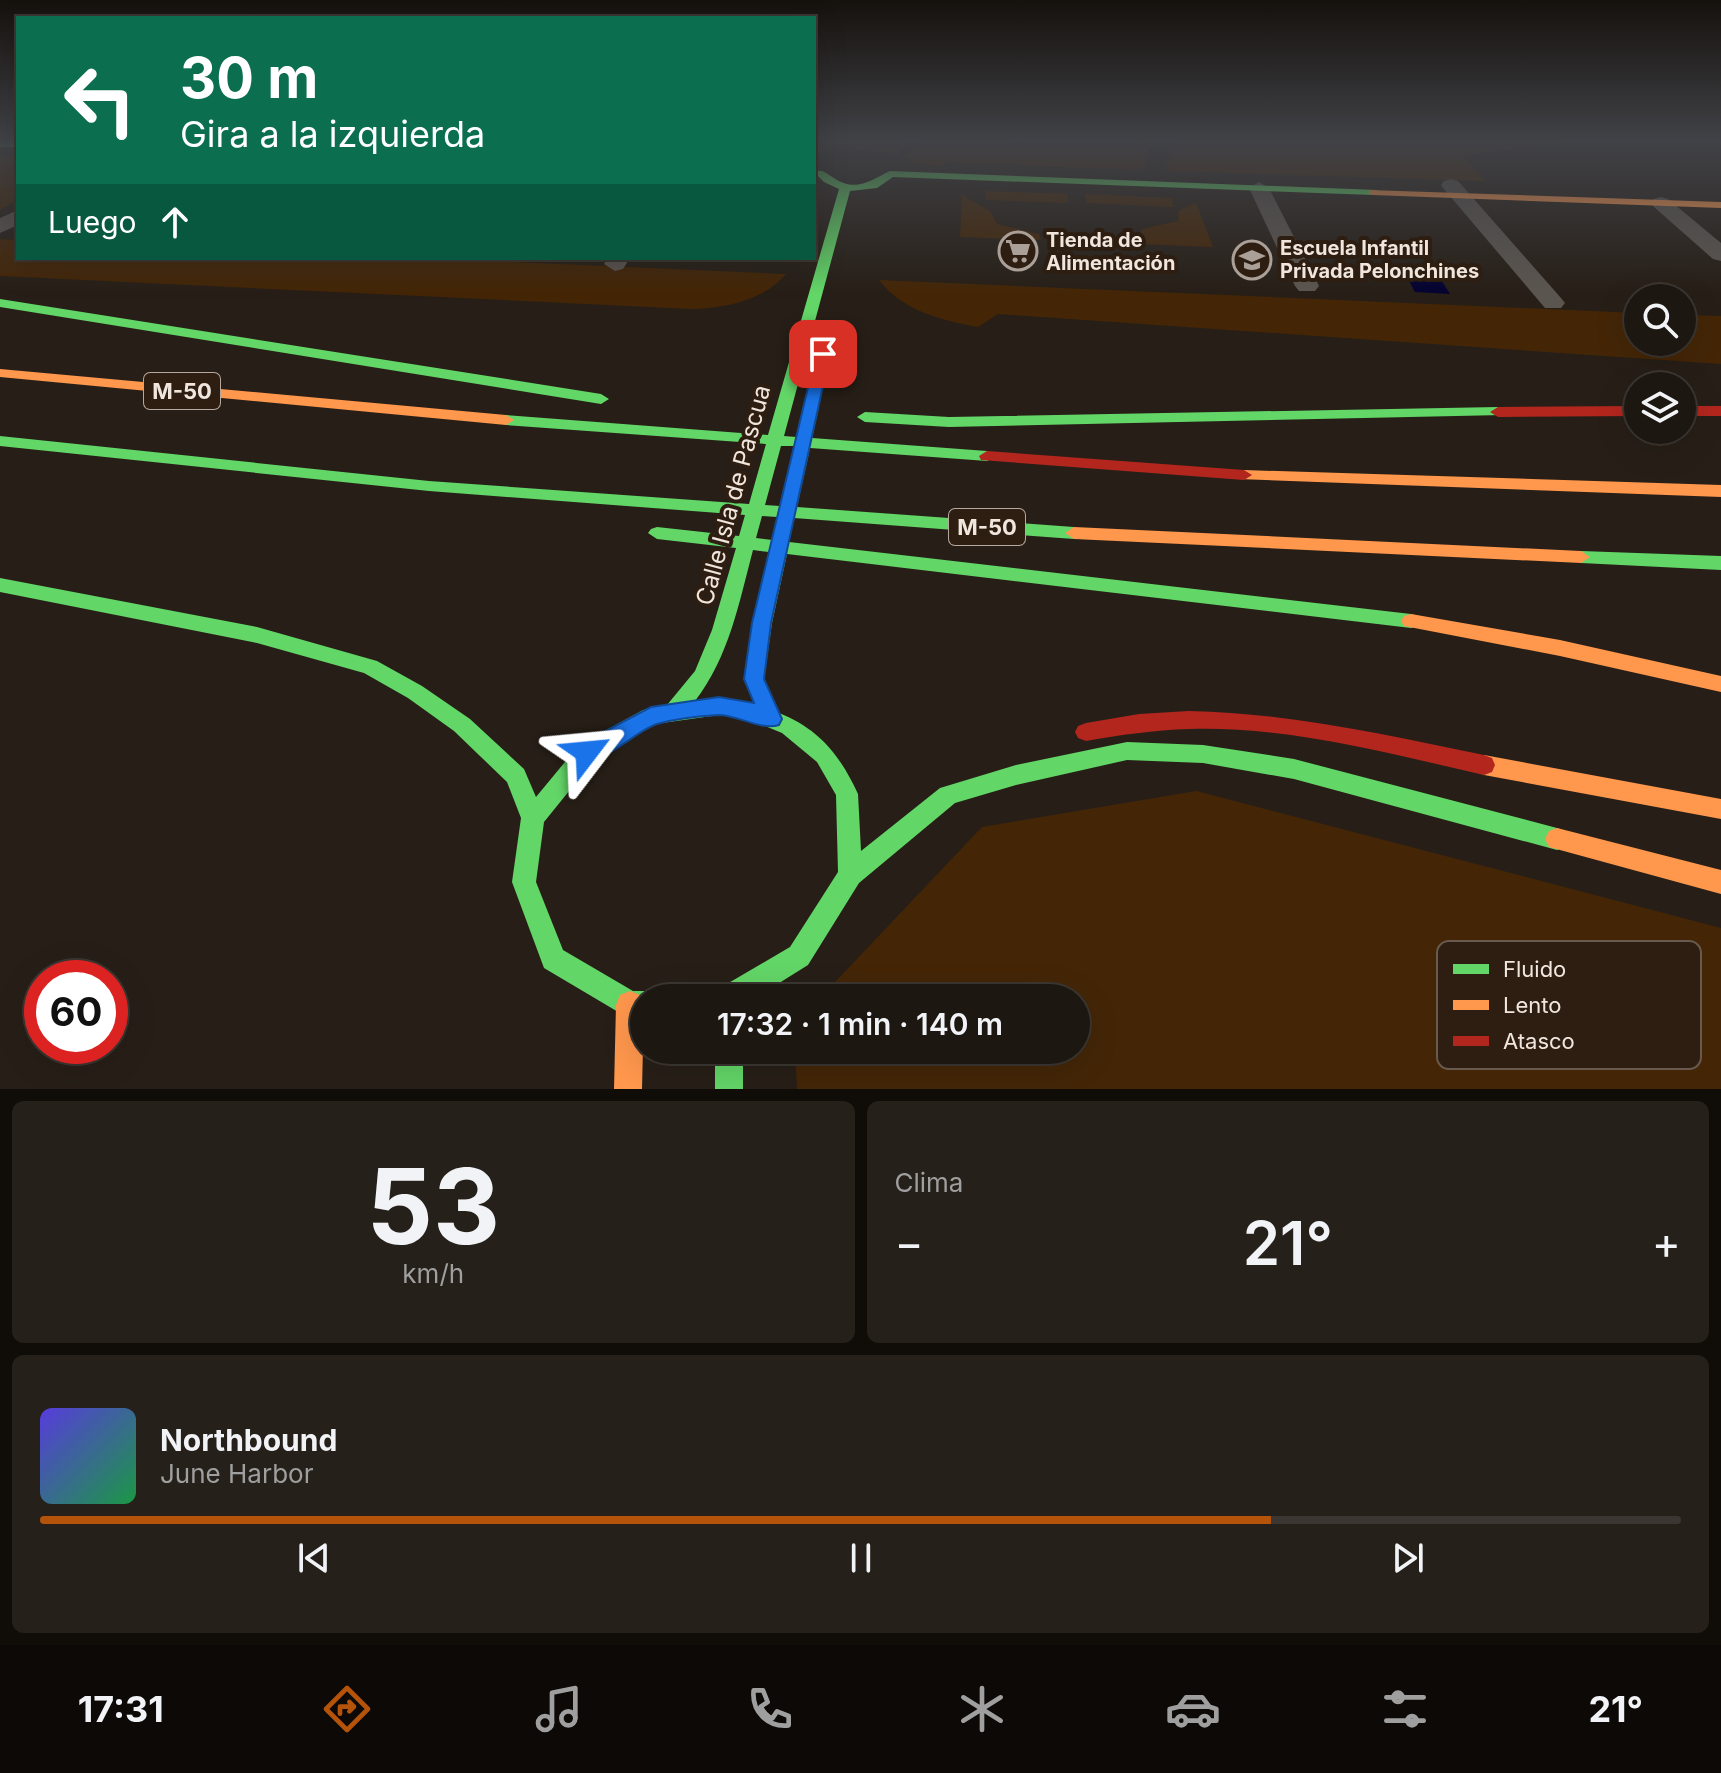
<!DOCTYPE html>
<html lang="es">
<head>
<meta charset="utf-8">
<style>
  :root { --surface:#1d1711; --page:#25201a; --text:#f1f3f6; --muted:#a09f9f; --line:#3b3631; --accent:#b45309 }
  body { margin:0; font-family:Inter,sans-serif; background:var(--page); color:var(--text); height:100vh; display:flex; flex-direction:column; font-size:30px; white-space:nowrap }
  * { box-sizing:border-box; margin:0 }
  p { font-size:26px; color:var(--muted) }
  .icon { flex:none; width:44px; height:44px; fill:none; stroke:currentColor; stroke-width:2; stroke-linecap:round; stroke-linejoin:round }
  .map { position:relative; height:1089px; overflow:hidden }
  .sheet { display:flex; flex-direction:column; gap:12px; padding:12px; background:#100d09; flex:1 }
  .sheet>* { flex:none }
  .banner { position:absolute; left:16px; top:16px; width:800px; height:244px; border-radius:0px; box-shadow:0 8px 32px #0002,0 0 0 2px var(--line); background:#0b6e4f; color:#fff; overflow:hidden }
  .tools { position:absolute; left:1624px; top:284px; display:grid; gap:16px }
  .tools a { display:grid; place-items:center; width:72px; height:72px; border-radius:50%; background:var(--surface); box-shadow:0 8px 32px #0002,0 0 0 2px var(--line); font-size:40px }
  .speed { position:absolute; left:24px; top:960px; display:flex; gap:16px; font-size:40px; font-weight:700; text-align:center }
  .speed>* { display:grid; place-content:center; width:104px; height:104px; border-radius:50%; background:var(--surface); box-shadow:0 8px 32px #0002,0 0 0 2px var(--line); line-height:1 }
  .speed .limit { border:12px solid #d22; background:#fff; color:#111 }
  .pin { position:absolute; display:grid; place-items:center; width:68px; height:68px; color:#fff; margin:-34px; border-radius:16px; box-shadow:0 4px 12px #0006 }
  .me { position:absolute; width:88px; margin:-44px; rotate:61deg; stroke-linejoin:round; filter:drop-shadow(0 0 6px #0008) }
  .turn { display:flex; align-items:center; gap:28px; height:168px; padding:0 32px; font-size:36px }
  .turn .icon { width:104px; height:104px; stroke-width:2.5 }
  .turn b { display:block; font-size:56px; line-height:68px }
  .then { display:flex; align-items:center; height:76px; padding:0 32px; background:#0003; gap:16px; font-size:30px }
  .big { font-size:60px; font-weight:600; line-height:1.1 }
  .sheet .tile { flex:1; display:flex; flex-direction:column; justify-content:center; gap:12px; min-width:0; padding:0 28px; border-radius:12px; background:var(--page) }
  .sheet .dial { align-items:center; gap:0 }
  .dial b { font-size:104px; line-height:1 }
  .song { display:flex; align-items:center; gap:24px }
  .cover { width:96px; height:96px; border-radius:12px; background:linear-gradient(135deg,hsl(250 70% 55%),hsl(140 70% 35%)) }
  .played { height:8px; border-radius:4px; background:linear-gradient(90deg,var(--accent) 75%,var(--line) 75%) }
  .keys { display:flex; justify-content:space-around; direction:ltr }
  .heat { display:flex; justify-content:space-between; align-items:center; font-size:44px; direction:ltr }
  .sheet .tiles { flex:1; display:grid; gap:12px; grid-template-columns:1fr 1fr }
  .tile:last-child { grid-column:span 2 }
  .trip { position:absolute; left:630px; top:984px; width:460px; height:80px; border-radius:40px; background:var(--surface); box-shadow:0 8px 32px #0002,0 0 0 2px var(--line); font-weight:600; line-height:80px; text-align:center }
  .menu { display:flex; height:128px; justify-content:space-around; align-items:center; background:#0c0907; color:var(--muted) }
  .menu .icon { width:56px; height:56px }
  .menu .selected { color:var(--accent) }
  .menu b { font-size:36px; color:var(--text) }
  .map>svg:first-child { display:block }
  .green { fill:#442607 }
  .water { fill:#040331 }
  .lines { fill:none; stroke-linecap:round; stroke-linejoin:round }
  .street { fill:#5b554f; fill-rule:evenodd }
  .fast { fill:#63d668; fill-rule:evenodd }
  .slow { fill:#ff974d; fill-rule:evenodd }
  .jam { fill:#b3261e; fill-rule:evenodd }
  .route { fill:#1a73e8; stroke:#114b97; stroke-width:2 }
  .labels { text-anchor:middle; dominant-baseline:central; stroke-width:8; stroke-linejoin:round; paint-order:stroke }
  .far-poi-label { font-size:20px; font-weight:bold; fill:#f0e6dd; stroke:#2d1e11; text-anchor:start }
  .shield { fill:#2d1e11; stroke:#b6aaa0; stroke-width:2 }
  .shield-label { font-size:22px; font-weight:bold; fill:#f0e6dd }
  .street-label { font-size:24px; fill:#f0e6dd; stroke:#2d1e11 }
  .key { fill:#2d1e11; stroke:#685a4e; stroke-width:2 }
  .key-label { font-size:22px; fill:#f0e6dd }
</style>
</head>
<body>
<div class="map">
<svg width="1721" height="1089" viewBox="0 0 1721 1089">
  <rect width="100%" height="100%" fill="#271f17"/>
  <!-- green -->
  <path class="green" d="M814 139H910L898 155 850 148 814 153Z
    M927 139H1001L1013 149 1130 144 1127 139H1151L1144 170 944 162 943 166 919 164 902 156Z
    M1172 139H1588L1462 156 1486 181 1166 171Z
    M0 155 18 156V199L0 210Z
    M986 191 1067 194 1068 203 986 200Z
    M1085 194 1171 198 1174 207 1087 203Z
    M962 195 990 211 997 224 1039 234 1041 240 960 237Z
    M1196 203 1213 247 1136 244 1142 229 1178 221 1179 210Z
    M0 239 18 240V258H423L786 274C763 301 724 308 691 309L0 276Z
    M879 280 1638 313V342H1682V315L1721 316V364L998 314 978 327C941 320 903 311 879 280Z
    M1196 791 1721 928V1089H797L795 1050H1076V998H820L982 827Z"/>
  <!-- water -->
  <path class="water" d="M1402 268 1435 270 1450 294 1415 292Z"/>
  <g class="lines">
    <!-- street -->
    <path class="street" d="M1709 139H1721V145Z
      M1451 179 1458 181 1561 298 1565 303 1561 308H1545L1444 189 1441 185 1444 181Z
      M1259 182 1269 188 1319 286 1315 291H1299L1295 286 1249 188Z
      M1661 197 1668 199 1721 243V261L1713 259 1654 207 1651 203 1654 199Z
      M18 210V225L0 233V218Z
      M608 258H630L623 269 615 271 604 264Z"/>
    <!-- fast -->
    <path class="fast" d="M0 141H18V147H0Z
      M816 171C825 170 826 174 834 178 856 193 871 180 890 171L1377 190V194L1373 195 893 177 877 188 850 191 784 436 796 437 803 407 811 402 819 407 812 438 987 451 995 456 987 461 810 448 797 507 1074 527 1083 533 1074 539 794 518 789 542 1411 614 1418 616 1421 621 1418 626 1411 628 787 554 772 623 764 679 779 713C819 729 840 755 858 794L861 851 940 788 1016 765 1127 742 1203 745 1294 759 1557 828 1565 831 1569 839 1565 847 1557 850 1294 779 1203 763 1127 760 1016 785 955 803 859 883 808 965 755 998H717L720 988 790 947 838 872 836 795 817 762 782 733 746 718 719 715 655 724 595 759 544 822 536 882 563 950 633 991H644L654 994 655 998H644V1017L630 1019 544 968 512 882 521 818 507 782 454 731 408 698 364 673 257 643 0 592V578L257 627 377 661 422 686 470 719 524 769 536 797 579 745 643 710 667 705 695 671 712 630 736 548 657 539 648 533 651 529 657 527 739 536 745 515 429 491 0 446V436L429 481 749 504 766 444 506 425 498 420 506 415 768 435 839 189 824 182 815 173ZM781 446H794L780 506 765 505ZM762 516 777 517 772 540 756 538ZM753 550 769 552 752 623 744 679 754 703 719 697 695 701C729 657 739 603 753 550Z
      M0 299 601 394 609 399 601 404 0 307Z
      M1498 407 1506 412 1503 415 949 427 865 422 857 417 865 412 949 417Z
      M1581 551 1721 556V570L1581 563 1572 557Z
      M715 1050H743V1089H715Z"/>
    <!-- slow -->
    <path class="slow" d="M1369 190 1721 202V208L1373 195 1369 194Z
      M0 369 506 415 514 420 506 425 0 377Z
      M1244 470 1721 485V497L1238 479 1236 475Z
      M1074 527 1581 551 1590 557 1581 563 1074 539 1065 533Z
      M1411 614 1560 640 1721 676V692L1560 656 1404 626 1401 621 1404 616Z
      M1484 755 1721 799V819L1484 775 1476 772 1473 765 1476 758Z
      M1557 828 1721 870V894L1549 847 1545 839 1549 831Z
      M630 991 640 995 644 1005 642 1089H614L616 1005 620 995Z"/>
    <!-- jam -->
    <path class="jam" d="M1638 406V416L1498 417 1490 412 1498 407Z
      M1682 406H1721V416H1682Z
      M987 451 1244 470 1252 475 1244 480 981 460 979 456Z
      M1189 711C1290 713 1386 735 1484 755L1492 758 1495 765 1492 772 1484 775C1387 753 1289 726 1189 729 1154 730 1120 735 1086 741L1078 738 1075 732 1078 726 1086 723 1139 714Z"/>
  </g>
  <!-- sky -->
  <linearGradient id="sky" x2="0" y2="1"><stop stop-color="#15110d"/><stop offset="0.48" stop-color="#414247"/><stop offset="1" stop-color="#414247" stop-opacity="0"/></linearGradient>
  <rect width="1721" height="292" fill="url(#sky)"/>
  <!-- route -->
  <path class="route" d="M823 350 830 354 771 623 764 679 782 719 779 725C761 731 738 715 719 715 700 716 675 719 657 724 634 731 604 767 579 758L576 752 579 745 651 707 719 697 754 703 744 679 752 623 816 354Z"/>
  <!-- icons -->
  <defs>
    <g id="supermarket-ring" transform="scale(2)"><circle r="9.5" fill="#2d1e11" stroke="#aaa098" stroke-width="1.5"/><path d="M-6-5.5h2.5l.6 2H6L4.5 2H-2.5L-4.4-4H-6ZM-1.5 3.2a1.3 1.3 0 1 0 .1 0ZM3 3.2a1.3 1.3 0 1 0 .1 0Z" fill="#aaa098"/></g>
    <g id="school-ring" transform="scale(2)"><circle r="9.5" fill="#2d1e11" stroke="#aaa098" stroke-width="1.5"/><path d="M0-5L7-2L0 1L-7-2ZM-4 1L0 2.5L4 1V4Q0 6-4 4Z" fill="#aaa098"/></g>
  </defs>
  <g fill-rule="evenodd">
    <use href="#supermarket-ring" x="1018" y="251"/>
    <use href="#school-ring" x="1252" y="260"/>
  </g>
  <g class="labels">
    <!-- far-poi labels -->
    <g class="far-poi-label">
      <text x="1046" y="240">Tienda de<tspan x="1046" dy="23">Alimentación</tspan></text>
      <text x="1280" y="248">Escuela Infantil<tspan x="1280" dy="23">Privada Pelonchines</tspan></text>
    </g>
    <!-- shield labels -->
    <g class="shield">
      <rect x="144" y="373" width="76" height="36" rx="6"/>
      <rect x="949" y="509" width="76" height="36" rx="6"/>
    </g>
    <g class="shield-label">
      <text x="182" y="391">M-50</text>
      <text x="987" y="527">M-50</text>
    </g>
    <!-- street labels -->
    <g class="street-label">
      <text transform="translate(733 495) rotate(-75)">Calle Isla de Pascua</text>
    </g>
  </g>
  <!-- legend -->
  <rect x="1437" y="941" width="264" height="128" rx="12" class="key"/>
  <rect x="1453" y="964" width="36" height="10" fill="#63d668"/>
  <rect x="1453" y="1000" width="36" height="10" fill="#ff974d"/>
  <rect x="1453" y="1036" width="36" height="10" fill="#b3261e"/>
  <g class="key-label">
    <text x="1503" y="977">Fluido</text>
    <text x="1503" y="1013">Lento</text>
    <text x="1503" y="1049">Atasco</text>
  </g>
</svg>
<div class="tools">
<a><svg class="icon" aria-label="search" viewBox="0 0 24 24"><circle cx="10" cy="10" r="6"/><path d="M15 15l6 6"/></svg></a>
<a><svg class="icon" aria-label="layers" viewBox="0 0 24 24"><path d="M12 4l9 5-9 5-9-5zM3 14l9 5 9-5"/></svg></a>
</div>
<div class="speed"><div class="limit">60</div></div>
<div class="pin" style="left:823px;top:354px;background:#d93025"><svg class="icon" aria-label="arrive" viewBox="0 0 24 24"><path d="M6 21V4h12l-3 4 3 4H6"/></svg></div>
<svg class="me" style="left:587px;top:752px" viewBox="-20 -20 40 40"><path d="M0-17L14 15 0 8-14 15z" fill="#1a73e8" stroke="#fff" stroke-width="4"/></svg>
<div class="trip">17:32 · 1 min · 140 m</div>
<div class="banner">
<div class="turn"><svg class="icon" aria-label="left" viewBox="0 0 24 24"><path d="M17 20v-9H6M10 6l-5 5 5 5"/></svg><div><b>30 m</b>Gira a la izquierda</div></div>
<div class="then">Luego<svg class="icon" aria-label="ahead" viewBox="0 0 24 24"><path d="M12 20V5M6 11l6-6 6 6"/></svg></div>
</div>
</div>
<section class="sheet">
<div class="tiles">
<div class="tile dial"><b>53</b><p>km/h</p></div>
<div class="tile"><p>Clima</p>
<div class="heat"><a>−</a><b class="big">21°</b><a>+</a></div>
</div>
<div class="tile">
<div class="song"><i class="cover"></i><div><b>Northbound</b><p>June Harbor</p></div></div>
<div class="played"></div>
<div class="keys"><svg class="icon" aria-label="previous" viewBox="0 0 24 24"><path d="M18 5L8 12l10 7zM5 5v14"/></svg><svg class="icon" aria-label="pause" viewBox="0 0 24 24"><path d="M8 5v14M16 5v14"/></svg><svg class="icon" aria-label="next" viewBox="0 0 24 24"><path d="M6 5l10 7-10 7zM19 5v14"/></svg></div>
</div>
</div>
</section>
<nav class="menu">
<b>17:31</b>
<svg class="icon selected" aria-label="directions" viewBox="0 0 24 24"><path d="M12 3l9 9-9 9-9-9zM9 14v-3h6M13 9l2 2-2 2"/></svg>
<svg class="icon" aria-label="music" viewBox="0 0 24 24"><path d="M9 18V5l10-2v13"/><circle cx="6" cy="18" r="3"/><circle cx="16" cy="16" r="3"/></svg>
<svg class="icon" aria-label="phone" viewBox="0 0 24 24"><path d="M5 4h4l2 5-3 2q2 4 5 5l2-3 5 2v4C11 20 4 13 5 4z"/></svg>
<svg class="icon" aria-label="climate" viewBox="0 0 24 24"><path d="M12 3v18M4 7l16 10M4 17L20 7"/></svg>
<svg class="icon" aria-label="car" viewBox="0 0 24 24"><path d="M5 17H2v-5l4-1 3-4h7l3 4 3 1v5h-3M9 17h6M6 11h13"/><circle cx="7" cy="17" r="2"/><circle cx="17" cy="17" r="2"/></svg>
<svg class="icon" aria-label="filters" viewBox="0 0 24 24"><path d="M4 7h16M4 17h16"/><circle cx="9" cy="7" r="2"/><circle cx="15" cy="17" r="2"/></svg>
<b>21°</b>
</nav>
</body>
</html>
